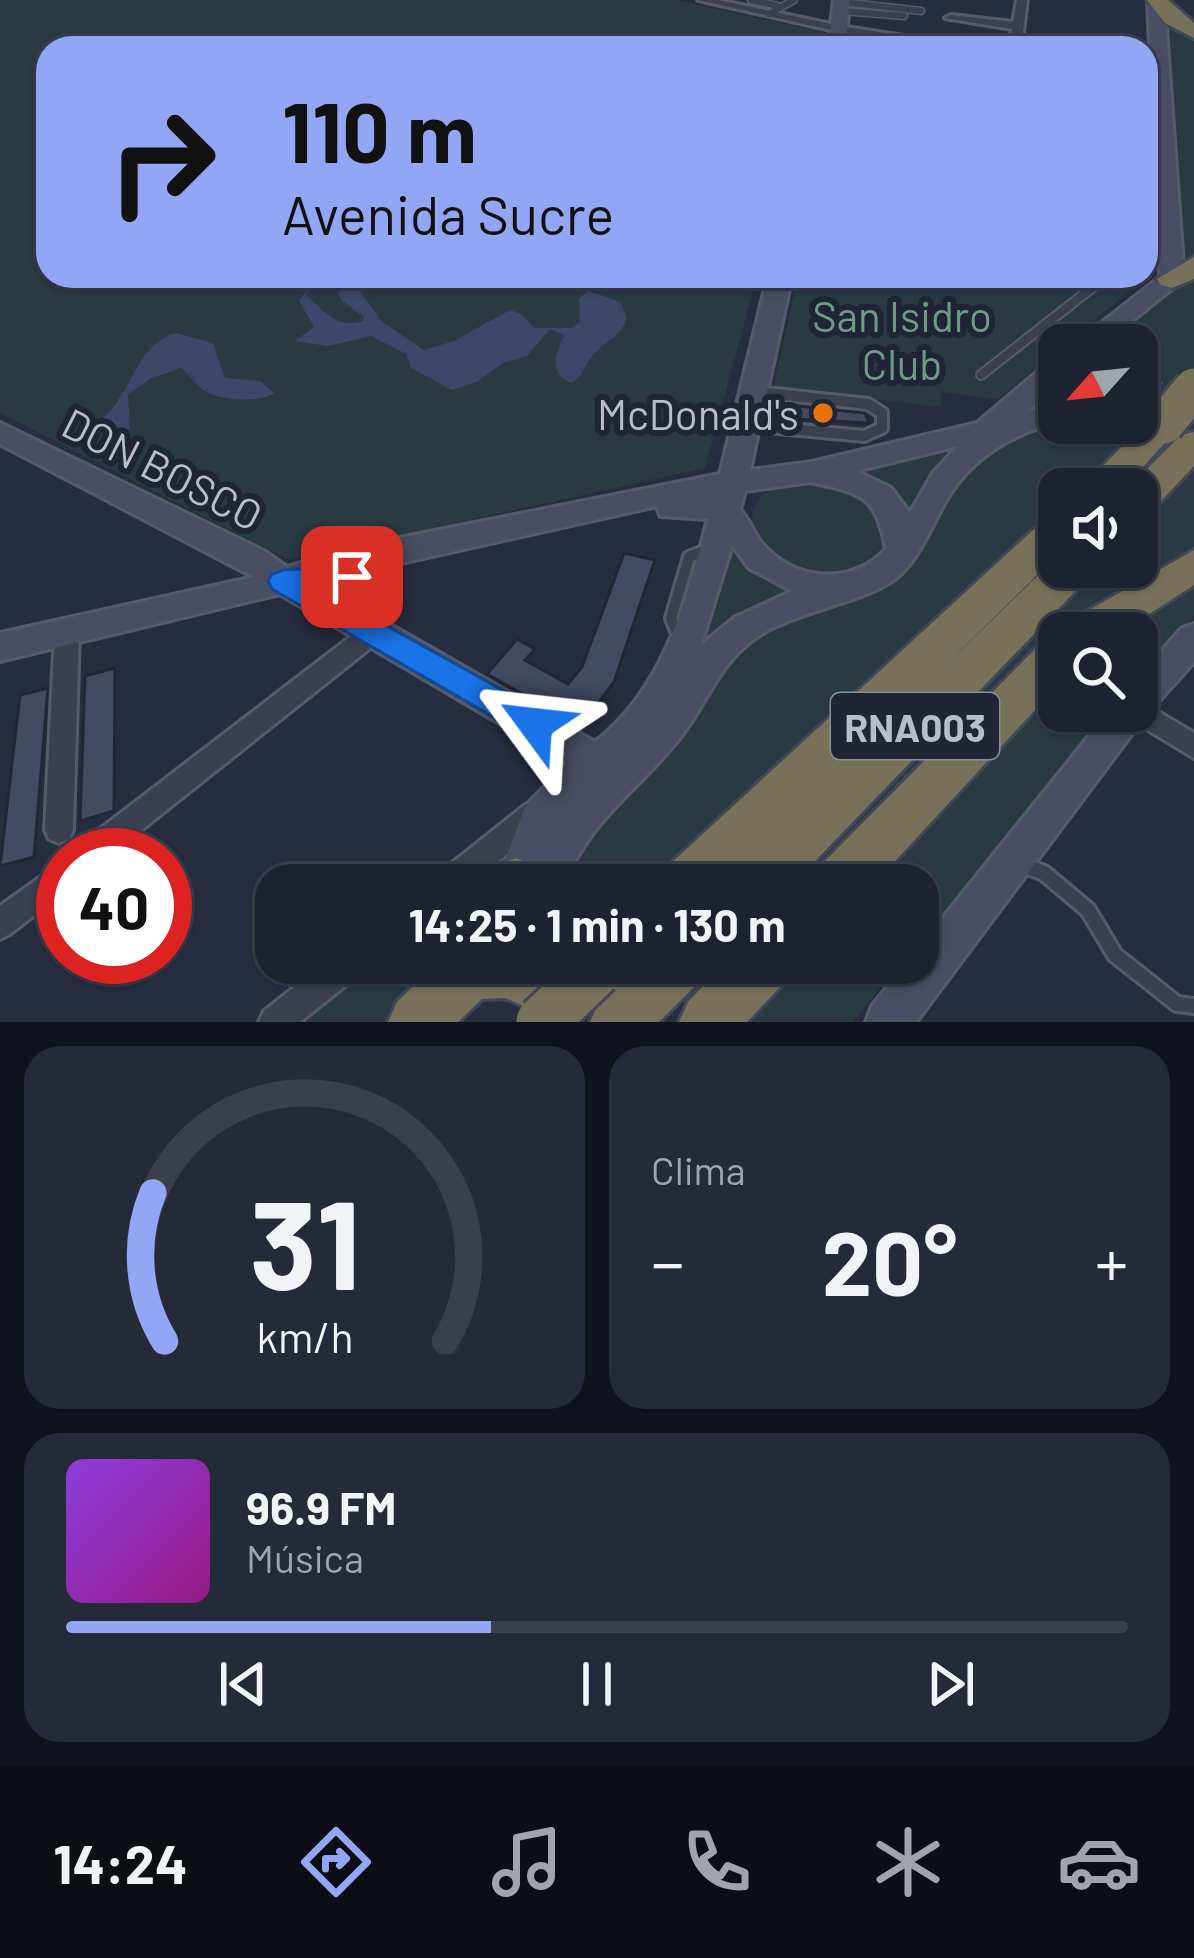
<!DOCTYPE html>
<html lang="es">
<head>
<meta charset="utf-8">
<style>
  :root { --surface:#1d2231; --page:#252a39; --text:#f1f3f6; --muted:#a0a4ab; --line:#3b3f4d; --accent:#93a5f5 }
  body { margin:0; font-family:Barlow,sans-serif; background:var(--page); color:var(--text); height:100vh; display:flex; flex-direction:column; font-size:45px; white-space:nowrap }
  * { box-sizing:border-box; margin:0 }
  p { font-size:39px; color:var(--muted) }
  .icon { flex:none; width:66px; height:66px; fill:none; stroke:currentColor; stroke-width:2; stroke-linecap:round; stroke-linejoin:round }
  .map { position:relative; height:1022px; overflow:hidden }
  .side { display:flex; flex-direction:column; gap:24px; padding:24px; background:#10131b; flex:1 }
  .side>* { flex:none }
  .hud { position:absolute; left:36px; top:36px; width:1122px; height:252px; border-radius:36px; box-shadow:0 3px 9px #0004,0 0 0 3px var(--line); background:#93a5f5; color:#111; overflow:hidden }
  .needle { width:78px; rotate:243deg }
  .buttons { position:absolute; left:1038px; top:324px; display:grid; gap:24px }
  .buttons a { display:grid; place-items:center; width:120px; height:120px; border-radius:24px; background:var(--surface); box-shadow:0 3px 9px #0004,0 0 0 3px var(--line); font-size:60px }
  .speed { position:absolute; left:36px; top:828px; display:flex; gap:24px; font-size:60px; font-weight:700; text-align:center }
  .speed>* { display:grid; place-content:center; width:156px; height:156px; border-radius:50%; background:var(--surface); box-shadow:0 3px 9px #0004,0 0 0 3px var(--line); line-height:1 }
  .speed .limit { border:18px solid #d22; background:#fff; color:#111 }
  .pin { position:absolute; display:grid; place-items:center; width:102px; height:102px; color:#fff; margin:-51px; border-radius:24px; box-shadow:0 6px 18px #0006 }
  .me { position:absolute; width:132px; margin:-66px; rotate:300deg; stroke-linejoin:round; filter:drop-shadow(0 0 9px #0008) }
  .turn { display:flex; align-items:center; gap:42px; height:252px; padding:0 48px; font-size:54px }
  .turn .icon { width:156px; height:156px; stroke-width:2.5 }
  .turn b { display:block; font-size:84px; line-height:102px }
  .big { font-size:90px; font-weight:700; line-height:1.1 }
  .side .card { flex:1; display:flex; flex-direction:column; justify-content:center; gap:18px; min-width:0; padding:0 42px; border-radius:36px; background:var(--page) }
  .side .dial { align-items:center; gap:0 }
  .dial svg { height:312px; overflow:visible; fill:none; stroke:var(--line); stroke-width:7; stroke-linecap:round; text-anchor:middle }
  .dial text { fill:var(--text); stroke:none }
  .song { display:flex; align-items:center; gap:36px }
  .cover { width:144px; height:144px; border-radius:18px; background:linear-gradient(135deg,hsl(270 70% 55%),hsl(310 70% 35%)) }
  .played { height:12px; border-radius:6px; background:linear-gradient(90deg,var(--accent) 40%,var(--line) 40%) }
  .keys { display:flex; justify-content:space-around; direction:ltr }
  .heat { display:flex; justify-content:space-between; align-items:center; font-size:66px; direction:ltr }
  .side .tiles { flex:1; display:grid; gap:24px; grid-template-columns:1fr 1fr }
  .card:last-child { grid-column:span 2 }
  .trip { position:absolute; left:255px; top:864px; width:684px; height:120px; border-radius:36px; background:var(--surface); box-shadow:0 3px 9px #0004,0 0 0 3px var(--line); font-weight:700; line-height:120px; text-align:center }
  .tab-bar { display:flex; height:192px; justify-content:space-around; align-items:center; background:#0c0e14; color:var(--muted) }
  .tab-bar .icon { width:84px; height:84px }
  .tab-bar .current { color:var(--accent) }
  .tab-bar b { font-size:54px; color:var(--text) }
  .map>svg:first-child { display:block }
  .green { fill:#293a42 }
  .water { fill:#3e4769 }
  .building { fill:#434a61; stroke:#222738; stroke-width:3 }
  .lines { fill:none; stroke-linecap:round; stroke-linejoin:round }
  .lane-far3-casing { stroke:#565b6b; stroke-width:9 }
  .lane-far2-casing { stroke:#565b6b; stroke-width:12 }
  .lane-far1-casing { stroke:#565b6b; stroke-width:16 }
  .lane-casing { stroke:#565b6b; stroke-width:20 }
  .street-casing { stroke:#565b6b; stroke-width:6 }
  .secondary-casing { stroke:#565b6b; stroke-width:6 }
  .highway-casing { stroke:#434858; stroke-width:6 }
  .path { stroke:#47575f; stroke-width:3; stroke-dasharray:6 6; stroke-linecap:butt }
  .lane-far3 { stroke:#3b4051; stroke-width:6 }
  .lane-far2 { stroke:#3b4051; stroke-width:8 }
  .lane-far1 { stroke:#3b4051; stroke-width:10 }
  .lane { stroke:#3b4051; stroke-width:14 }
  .street { fill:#3b4051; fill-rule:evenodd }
  .secondary { fill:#4a4e64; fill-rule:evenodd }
  .highway { fill:#777159; fill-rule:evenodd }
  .highway-bridge-far1-casing { stroke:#434858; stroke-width:45; stroke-linecap:butt }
  .highway-bridge-casing { stroke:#434858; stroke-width:57; stroke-linecap:butt }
  .highway-bridge-far1 { stroke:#777159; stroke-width:39 }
  .highway-bridge { stroke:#777159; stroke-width:51 }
  .route { fill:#1a73e8; stroke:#114b97; stroke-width:3 }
  .food-dot { fill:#e8710a; stroke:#202536; stroke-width:4.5 }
  .labels { text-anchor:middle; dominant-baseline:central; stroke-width:12; stroke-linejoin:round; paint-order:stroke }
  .shield { fill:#202536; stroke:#8a8f9e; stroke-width:3 }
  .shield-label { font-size:39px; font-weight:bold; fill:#b8bccb }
  .park-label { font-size:42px; fill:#709b83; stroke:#202536 }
  .poi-label { font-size:42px; fill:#b8bccb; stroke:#202536; text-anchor:end }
  .street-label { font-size:42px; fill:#b8bccb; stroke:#202536 }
</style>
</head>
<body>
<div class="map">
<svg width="1194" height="1022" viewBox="0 0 1194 1022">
  <rect width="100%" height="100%" fill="#272d41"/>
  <!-- green -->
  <path class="green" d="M0 0H676L823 32 818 48H48V276H757L705 468 289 560 0 413Z
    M1161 14 1194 35V258L1181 266Z
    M1146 134 1153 138 1160 266 998 399 941 392V407L773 388 798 276H1146Z
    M1194 271V398L1137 396V345H1091Z
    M1137 406 1194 409V435L1137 489H1059V517L668 885H551L725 653 841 597 1001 439 1059 419V423H1137Z
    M975 441 911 525 847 468Z
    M1194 463V550C1170 565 1077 633 1059 633V643L828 885H775L1086 567H1137V518Z
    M817 478 876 503 890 550 873 570C853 572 826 581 807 577 773 571 731 525 764 494 778 480 799 480 817 478Z
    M732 534 814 593 696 656Z
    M1194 572V616L1137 683V633H1096Z
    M1059 666V711H1113L918 942V885H860Z
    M368 963H455L392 1022H297Z
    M789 963H900L853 1022H738Z"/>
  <!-- water -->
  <path class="water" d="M338 277 356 285 381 321 424 350 454 341 510 310 521 314 534 328H571L580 322 579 298 589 291 620 302 627 319C619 339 602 342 591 358 583 369 584 376 571 383 548 374 556 351 564 335L550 329 527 356 503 363 477 382 452 390 411 368 406 354 371 336 328 346 295 341 314 327 299 301 310 287 306 295C322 309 337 330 363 321L364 317 341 300 337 290 314 284Z
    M176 333 213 343 225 378 260 381 274 393C261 403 218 401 203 390 195 384 190 375 181 368L150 379 128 394 130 428 117 448 107 449 101 420C133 394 136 343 176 333Z"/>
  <!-- building -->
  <path class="building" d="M778 404 865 413 869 423 777 418Z
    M624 553 655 560 614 682 580 727 487 674 517 639 535 649 525 660 568 684 582 667Z
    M115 668 114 811 80 821 85 676Z
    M48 688 34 857 0 866 20 695Z"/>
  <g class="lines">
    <!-- lane-far3 casing -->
    <g class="lane-far3-casing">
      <path id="lane-far3" d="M751 0 778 6
        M842 2 921 11
        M842 11 904 16
        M769 14 794 0"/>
    </g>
    <!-- lane-far2 casing -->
    <g class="lane-far2-casing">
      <path id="lane-far2" d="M1146 248 1168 246
        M981 375 1107 276"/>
    </g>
    <!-- lane-far1 casing -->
    <g class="lane-far1-casing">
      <path id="lane-far1" d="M747 425 864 436 882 428V413L868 404 757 392
        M678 636 671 618 689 557 712 548"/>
    </g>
    <!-- lane casing -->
    <g class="lane-casing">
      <path id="lane" d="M1021 864 1044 873 1088 910 1115 955 1177 1004 1194 1006"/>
    </g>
    <!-- street casing -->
    <g class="street-casing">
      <path id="street" d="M698 0H718L840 26 980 48H949L840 32Z
        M1017 0H1027L1021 48H1009L1012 29 945 18 951 15 1013 22Z
        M375 622 383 624 387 631 383 638 110 855H74L78 846 367 624Z
        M67 623 75 625 79 632 73 830 69 839 59 843 49 839 45 830 55 632 59 625Z
        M1137 699 1194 733V758L1128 718 1125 711H1137Z
        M535 801 545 805 549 814 545 823 469 885H433L437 875 525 805Z
        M63 861V893L10 934 0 939V906Z
        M325 963H364L360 974 300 1022H259L264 1011Z"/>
    </g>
    <!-- secondary casing -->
    <g class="secondary-casing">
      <path id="secondary" d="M834 0H850L844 48H828Z
        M1148 0H1164L1184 279 1102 345H1073L1160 277Z
        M768 276H792L750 470 812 462 977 423 1050 361 1059 359V381L1028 411 1059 404V422C1010 434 969 459 944 504 931 528 920 555 901 574 873 601 799 610 760 635 720 660 709 700 682 735 643 787 586 821 565 885H496L525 807 567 763 280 594 0 661V633L254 577 0 444V423L264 551 287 567 354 547 720 474ZM958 446 933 473 910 513 891 488 856 471ZM810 482C861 493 876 495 886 549 853 586 793 582 761 542 753 532 750 520 740 510L745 491ZM657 506 660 516 708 519C686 601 665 688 595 742L316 582ZM732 545 749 568 792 591 734 618 701 645Z
        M1137 394 1194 397V415L1137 412Z
        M1194 624V662L1146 715 916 1022H866L872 1006 907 963H918V949L1109 711H1137V678L1182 628Z"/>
    </g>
    <!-- highway casing -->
    <g class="highway-casing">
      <path id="highway" d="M1147 0H1168L1194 23V38L1165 23Z
        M1194 257V279L1172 288 1161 285 1157 279Z
        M1164 412 1177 416 1182 424 1123 489H1081L1151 416Z
        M1194 432V466L1151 512 1137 516V489H1127L1181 435Z
        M1059 514V553L940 671 1058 556 1059 567H1094L1088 578 792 885H730L734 874 723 885H660L667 867 1045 519Z
        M1194 550V585L1120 633H1063L1070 621Z
        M1059 636V684L873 885H812L819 867 1043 641Z
        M516 858 535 866 542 885H490L497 866Z
        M437 963H554L578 975 586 995 578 1015 561 1022 505 998 482 999 458 1022H388L397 1002Z
        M638 963H706L698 983 659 1022H590L599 1002Z
        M725 963H792L784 983 747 1022H679L688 1002Z"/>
    </g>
    <!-- path -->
    <path class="path" d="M1137 374 1163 383"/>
    <!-- lane-far3 -->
    <use href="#lane-far3" class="lane-far3"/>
    <!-- lane-far2 -->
    <use href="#lane-far2" class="lane-far2"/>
    <!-- lane-far1 -->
    <use href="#lane-far1" class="lane-far1"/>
    <!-- lane -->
    <use href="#lane" class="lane"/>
    <!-- street -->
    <use href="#street" class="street"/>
    <!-- secondary -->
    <use href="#secondary" class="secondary"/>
    <!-- highway -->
    <use href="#highway" class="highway"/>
    <!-- highway-bridge-far1 casing -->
    <g class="highway-bridge-far1-casing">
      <path id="highway-bridge-far1" d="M1164 424 1194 388"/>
    </g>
    <!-- highway-bridge casing -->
    <g class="highway-bridge-casing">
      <path id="highway-bridge" d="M542 1022 596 970"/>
    </g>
    <!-- highway-bridge-far1 -->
    <use href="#highway-bridge-far1" class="highway-bridge-far1"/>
    <!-- highway-bridge -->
    <use href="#highway-bridge" class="highway-bridge"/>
  </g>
  <!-- route -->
  <path class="route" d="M352 566 362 569 366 577 362 584 322 590 546 714 551 724 546 734 535 738 523 734 272 589 268 581 272 574 283 570Z"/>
  <!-- markers -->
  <circle class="food-dot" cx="823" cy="413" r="12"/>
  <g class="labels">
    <!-- shield labels -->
    <rect class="shield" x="831" y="693" width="168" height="66" rx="9"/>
    <g class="shield-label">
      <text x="915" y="726">RNA003</text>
    </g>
    <!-- park labels -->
    <g class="park-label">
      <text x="902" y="315">San Isidro<tspan x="902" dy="48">Club</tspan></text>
    </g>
    <!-- poi labels -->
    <g class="poi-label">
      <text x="799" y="413">McDonald's</text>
    </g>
    <!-- street labels -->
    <g class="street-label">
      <text transform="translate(163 468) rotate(27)">DON BOSCO</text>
    </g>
  </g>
</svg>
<div class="buttons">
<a><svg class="needle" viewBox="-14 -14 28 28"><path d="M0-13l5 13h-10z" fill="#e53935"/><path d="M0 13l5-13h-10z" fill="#a0a4ab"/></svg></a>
<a><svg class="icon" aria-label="sound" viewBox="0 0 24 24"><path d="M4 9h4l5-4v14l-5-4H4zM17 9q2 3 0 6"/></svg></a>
<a><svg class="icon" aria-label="search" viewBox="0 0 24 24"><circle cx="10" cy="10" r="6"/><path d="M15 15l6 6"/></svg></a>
</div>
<div class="speed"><div class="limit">40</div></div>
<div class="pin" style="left:352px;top:577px;background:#d93025"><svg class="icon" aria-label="arrive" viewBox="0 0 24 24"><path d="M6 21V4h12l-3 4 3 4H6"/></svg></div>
<svg class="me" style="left:535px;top:724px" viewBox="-20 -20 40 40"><path d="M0-17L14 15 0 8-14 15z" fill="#1a73e8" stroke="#fff" stroke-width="4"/></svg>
<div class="trip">14:25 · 1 min · 130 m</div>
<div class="hud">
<div class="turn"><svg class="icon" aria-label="right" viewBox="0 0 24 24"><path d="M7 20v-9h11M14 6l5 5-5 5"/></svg><div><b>110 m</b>Avenida Sucre</div></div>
</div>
</div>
<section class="side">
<div class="tiles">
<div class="card dial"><svg viewBox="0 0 100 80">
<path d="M14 69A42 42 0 1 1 86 69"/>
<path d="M14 69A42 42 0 0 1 11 31" stroke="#93a5f5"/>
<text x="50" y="56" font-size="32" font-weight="700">31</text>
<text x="50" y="72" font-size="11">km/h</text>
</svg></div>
<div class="card"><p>Clima</p>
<div class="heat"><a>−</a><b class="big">20°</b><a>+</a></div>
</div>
<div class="card">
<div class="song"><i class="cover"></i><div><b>96.9 FM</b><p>Música</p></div></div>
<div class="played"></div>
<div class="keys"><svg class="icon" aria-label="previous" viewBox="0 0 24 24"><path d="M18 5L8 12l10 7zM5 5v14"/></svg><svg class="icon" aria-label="pause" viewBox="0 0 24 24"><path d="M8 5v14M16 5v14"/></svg><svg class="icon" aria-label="next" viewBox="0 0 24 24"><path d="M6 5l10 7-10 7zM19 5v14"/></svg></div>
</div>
</div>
</section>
<nav class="tab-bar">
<b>14:24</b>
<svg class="icon current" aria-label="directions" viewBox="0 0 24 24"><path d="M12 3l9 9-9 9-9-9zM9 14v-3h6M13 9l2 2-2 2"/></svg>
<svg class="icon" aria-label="music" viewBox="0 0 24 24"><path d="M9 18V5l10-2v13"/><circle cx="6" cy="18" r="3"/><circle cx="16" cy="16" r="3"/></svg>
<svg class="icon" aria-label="phone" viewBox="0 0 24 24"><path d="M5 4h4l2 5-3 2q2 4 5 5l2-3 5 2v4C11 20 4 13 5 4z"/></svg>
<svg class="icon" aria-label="climate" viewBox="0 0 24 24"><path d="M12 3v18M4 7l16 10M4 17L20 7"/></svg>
<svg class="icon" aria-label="car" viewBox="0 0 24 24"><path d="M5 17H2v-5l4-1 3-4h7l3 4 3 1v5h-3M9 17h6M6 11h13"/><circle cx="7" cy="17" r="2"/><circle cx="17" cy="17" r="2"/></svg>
</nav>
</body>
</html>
